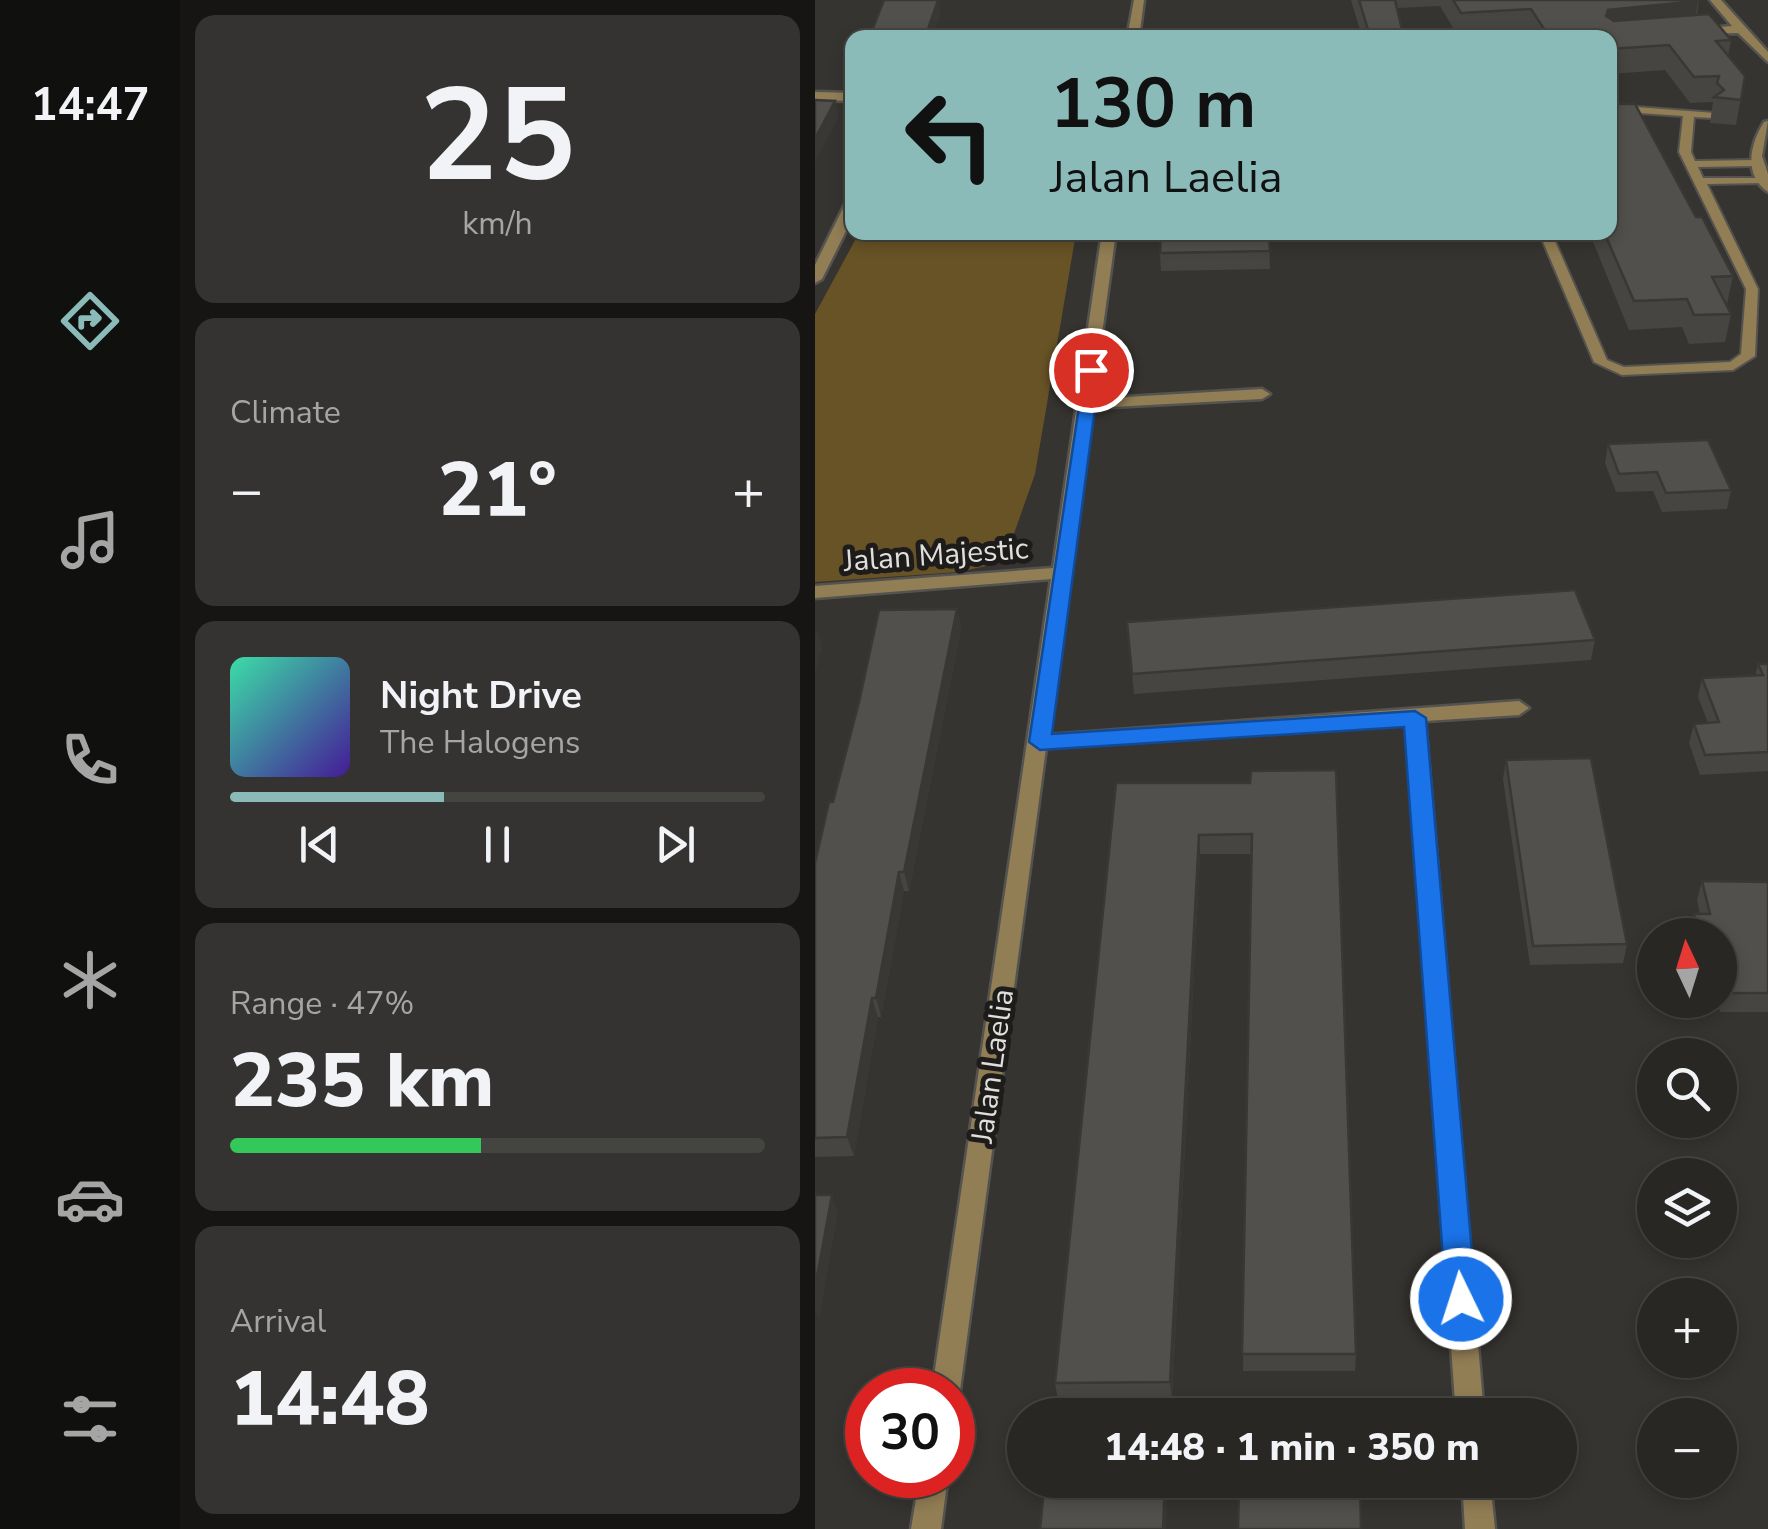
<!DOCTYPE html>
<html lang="en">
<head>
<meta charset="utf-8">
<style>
  :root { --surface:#282724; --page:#343331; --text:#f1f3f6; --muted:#a5a5a6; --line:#444441; --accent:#8bbbb9 }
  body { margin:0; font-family:"Nunito Sans",sans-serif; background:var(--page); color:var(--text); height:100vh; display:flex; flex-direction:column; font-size:38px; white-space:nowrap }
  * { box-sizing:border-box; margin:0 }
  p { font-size:32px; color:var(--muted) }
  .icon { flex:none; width:55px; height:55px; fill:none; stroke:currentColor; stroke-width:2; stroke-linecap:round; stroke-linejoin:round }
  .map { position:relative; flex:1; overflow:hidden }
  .panel { display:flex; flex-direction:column; gap:15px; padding:15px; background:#161514; width:635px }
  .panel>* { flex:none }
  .hud { position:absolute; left:30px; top:30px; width:772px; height:210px; border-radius:20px; box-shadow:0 5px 15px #0003,0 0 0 2px var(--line); background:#8bbbb9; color:#111; overflow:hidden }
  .needle { width:65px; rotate:356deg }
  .controls { position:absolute; left:822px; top:918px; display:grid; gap:20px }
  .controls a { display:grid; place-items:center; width:100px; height:100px; border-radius:50%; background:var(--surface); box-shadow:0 5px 15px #0003,0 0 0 2px var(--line); font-size:50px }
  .speed { position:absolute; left:30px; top:1368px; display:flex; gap:20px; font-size:50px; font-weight:700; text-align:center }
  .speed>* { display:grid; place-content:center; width:130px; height:130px; border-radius:50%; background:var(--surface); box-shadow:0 5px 15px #0003,0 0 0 2px var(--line); line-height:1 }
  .speed .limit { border:15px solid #d22; background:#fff; color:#111 }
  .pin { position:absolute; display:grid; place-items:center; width:85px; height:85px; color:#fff; margin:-42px; border:5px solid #fff; border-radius:50%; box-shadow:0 2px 10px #0007 }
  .me { position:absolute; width:110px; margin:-55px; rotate:356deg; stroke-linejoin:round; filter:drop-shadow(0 0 8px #0008) }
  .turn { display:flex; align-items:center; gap:35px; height:210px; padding:0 40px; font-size:45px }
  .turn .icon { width:130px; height:130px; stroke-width:2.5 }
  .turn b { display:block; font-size:70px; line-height:85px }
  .big { font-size:75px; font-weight:800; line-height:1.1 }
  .panel .widget { flex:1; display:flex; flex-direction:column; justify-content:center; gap:15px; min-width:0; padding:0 35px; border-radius:20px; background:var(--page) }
  .panel .dial { align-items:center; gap:0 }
  .dial b { font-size:130px; line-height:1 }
  .song { display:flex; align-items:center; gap:30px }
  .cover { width:120px; height:120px; border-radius:15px; background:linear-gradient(135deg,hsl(160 70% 55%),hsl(260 70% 35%)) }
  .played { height:10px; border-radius:5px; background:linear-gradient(90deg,var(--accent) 40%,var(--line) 40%) }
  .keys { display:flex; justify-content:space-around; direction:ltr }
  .heat { display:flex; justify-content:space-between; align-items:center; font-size:55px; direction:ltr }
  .charge { height:15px; border-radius:8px; background:linear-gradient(90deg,#34c759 47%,var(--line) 0) }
  .trip { position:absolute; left:192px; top:1398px; width:570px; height:100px; border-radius:50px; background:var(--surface); box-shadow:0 5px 15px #0003,0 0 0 2px var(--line); font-weight:800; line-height:100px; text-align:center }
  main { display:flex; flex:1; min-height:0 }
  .tabs { display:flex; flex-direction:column; width:180px; justify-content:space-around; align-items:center; background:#10100e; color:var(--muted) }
  .tabs .icon { width:70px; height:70px }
  .tabs .on { color:var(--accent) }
  .tabs b { font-size:45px; color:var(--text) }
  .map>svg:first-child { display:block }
  .green { fill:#685326 }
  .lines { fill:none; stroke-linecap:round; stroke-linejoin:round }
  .lane-casing { stroke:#55534f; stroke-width:4 }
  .street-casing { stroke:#55534f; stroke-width:5 }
  .lane { fill:#927e55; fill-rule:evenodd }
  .street { fill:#927e55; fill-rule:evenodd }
  .wall { fill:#474541 }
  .shaded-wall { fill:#393835 }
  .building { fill:#52504c; stroke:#393835; stroke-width:2.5 }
  .route { fill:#1a73e8; stroke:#114b97; stroke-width:2.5 }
  .labels { text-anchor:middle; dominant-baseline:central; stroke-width:10; stroke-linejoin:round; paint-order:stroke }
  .street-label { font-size:30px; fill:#e0dfdc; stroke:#1d1c1a }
</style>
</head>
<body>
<main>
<nav class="tabs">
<b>14:47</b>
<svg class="icon on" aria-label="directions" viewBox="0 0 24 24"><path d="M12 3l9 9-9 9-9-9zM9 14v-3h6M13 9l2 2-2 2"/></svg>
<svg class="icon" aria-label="music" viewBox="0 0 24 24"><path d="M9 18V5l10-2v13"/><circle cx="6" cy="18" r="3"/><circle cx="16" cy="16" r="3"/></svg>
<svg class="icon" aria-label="phone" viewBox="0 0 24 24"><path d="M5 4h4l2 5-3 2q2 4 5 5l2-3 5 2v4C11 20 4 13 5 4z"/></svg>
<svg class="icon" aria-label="climate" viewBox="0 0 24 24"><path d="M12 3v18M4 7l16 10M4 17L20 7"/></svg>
<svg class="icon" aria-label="car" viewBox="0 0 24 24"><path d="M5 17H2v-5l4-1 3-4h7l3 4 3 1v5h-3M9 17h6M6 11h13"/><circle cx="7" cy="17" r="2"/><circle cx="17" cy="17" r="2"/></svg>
<svg class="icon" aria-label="filters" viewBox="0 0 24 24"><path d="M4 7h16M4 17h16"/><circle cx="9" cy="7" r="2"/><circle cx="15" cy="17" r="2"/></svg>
</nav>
<section class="panel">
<div class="widget dial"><b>25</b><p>km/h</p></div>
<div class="widget"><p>Climate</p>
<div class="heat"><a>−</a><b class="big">21°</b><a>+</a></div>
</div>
<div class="widget">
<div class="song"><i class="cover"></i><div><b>Night Drive</b><p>The Halogens</p></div></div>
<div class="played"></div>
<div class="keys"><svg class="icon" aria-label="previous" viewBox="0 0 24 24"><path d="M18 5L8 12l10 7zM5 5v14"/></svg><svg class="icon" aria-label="pause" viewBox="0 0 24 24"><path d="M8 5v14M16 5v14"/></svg><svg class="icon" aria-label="next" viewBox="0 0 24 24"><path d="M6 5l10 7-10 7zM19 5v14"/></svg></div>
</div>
<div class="widget"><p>Range · 47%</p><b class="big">235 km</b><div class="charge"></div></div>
<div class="widget"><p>Arrival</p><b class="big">14:48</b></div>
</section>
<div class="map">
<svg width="953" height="1529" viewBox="0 0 953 1529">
  <rect width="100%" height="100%" fill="#363430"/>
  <!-- green -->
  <path class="green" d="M44 233H261L220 474 189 562 144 572 0 582V314Z"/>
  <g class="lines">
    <!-- lane casing -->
    <g class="lane-casing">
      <path id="lane" d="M795 105 900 113 901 115 896 118 879 117 876 152 880 161 941 160 947 163 941 166 883 167 888 178H953V182L949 183 892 184 943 289 940 356 918 370 807 375 779 362 724 232H736L792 360 809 367 915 362 926 354 931 289 864 152 868 116 795 111Z"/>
    </g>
    <!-- street casing -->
    <g class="street-casing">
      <path id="street" d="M319 0H329L324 38H312Z
        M895 0H906L953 52V62L923 33 878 34V30L882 29 917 26Z
        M0 92 38 93V101L0 100Z
        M953 121 947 156 953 174V192C928 175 935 144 949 122Z
        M38 198V217L7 279 0 283V265L31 202Z
        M287 232H301L278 399 447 389 455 394 447 399 277 408 233 735 704 701 714 708 704 715 610 721 669 1415H641L591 723 231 748 145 1390 138 1401V1390H117L236 579 0 598V586L238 568Z
        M105 1475H133L126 1529H96Z
        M647 1480H675L680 1529H650Z"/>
    </g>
    <!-- lane -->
    <use href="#lane" class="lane"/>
    <!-- street -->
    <use href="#street" class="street"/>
  </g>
  <!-- wall -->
  <path class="wall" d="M536 0H884L882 15 916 40 913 56 930 76 921 125 895 123 898 102 875 103 850 70 795 74V38H716L714 34 644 38 625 6 582 8 589 38H511V30H545Z
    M797 104 881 217 918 276 912 304 916 314 910 342 874 344 867 327 814 330 774 232H795Z
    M454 232 455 269 346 271 345 253Z
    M793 444 916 490 912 509 847 512 838 491 801 492 790 463Z
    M142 609 146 628 94 891H89L66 1017H63L39 1156 0 1157V863L18 802Z
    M312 622 780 640 776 660 319 694Z
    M943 664H953V771L885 775 874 743 879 724 893 723 883 697 887 678 940 676Z
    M691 760 812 944 808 963 715 965 688 779Z
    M301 783H435L541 1354 540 1371H428L436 854H385L357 1399 243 1400 240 1383Z
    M887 881 953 882V1012H905L902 1000H905V935H874V933L879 914H885L882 900Z"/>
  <!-- shaded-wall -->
  <path class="shaded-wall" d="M123 0 126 13 118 38H110Z
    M883 1 879 26 790 34 791 16 793 10Z
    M20 101 24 117 0 162V139Z
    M142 609 146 628 94 891 89 872Z
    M2 628 7 647 0 674V637Z
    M384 835 385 854 357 1399 355 1382Z
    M84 872 89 891 66 1017 61 998Z
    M57 998 63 1017 39 1156 32 1137Z
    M17 1195 23 1213 4 1320 0 1310V1288Z
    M350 1480H353L351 1529H348Z"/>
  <!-- building -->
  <path class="building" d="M69 0H123L110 38H54Z
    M544 0H580L589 38H511V30H553Z
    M638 0H881L883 1 793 10 791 16 799 21 894 14 916 40 901 41 930 76 926 100 899 97 909 90 902 83 904 76 879 77 854 45 795 49V38H735L716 9 646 13Z
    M0 100 20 101 0 139Z
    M795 100 797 104H820L881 217H887L918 276 897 277 916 314 879 315 872 299 819 301 789 232H795Z
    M346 232H454L455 251 345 253Z
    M893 440 916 490 851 493 842 472 804 474 793 444Z
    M760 590 780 640 317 674 312 622Z
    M142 609 89 872H84L61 998H57L32 1137 0 1138V863L14 802H18L44 702 64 610Z
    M943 664H953V752L890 755 879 724 904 722 887 678 948 675Z
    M776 758 812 944 718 946 691 760Z
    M521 770 541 1354H427L437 834 384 835 355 1382 240 1383 301 783H435L436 771Z
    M887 881 953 882V993H910L905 969V935H883L879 914H895Z
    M0 1195H17L0 1288Z
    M230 1480H350L348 1529H225Z
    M424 1480H545L546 1529H423Z"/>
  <!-- route -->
  <path class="route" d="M270 366 285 370 237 734 600 711 611 718 661 1299 657 1309 646 1313 635 1309 631 1299 589 727 225 750 214 742Z"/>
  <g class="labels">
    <!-- street labels -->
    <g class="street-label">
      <text transform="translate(121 555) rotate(-4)">Jalan Majestic</text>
      <text transform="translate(178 1066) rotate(-82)">Jalan Laelia</text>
    </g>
  </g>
</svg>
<div class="controls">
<a><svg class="needle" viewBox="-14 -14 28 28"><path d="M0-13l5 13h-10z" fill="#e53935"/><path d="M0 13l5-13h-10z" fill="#a5a5a6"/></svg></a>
<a><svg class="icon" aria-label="search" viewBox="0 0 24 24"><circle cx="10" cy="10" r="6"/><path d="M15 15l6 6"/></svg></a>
<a><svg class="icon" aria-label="layers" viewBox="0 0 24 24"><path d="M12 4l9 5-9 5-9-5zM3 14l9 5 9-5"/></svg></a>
<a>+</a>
<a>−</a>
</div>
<div class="speed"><div class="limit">30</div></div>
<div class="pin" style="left:276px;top:370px;background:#d93025"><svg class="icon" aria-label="arrive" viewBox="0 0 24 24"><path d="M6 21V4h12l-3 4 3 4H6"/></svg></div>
<svg class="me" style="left:646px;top:1299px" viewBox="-20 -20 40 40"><circle r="17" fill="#1a73e8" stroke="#fff" stroke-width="3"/><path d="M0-11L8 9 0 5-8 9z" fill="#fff"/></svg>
<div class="trip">14:48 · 1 min · 350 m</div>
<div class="hud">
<div class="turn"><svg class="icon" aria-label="left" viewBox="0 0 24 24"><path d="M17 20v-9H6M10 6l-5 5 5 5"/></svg><div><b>130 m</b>Jalan Laelia</div></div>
</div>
</div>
</main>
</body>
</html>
